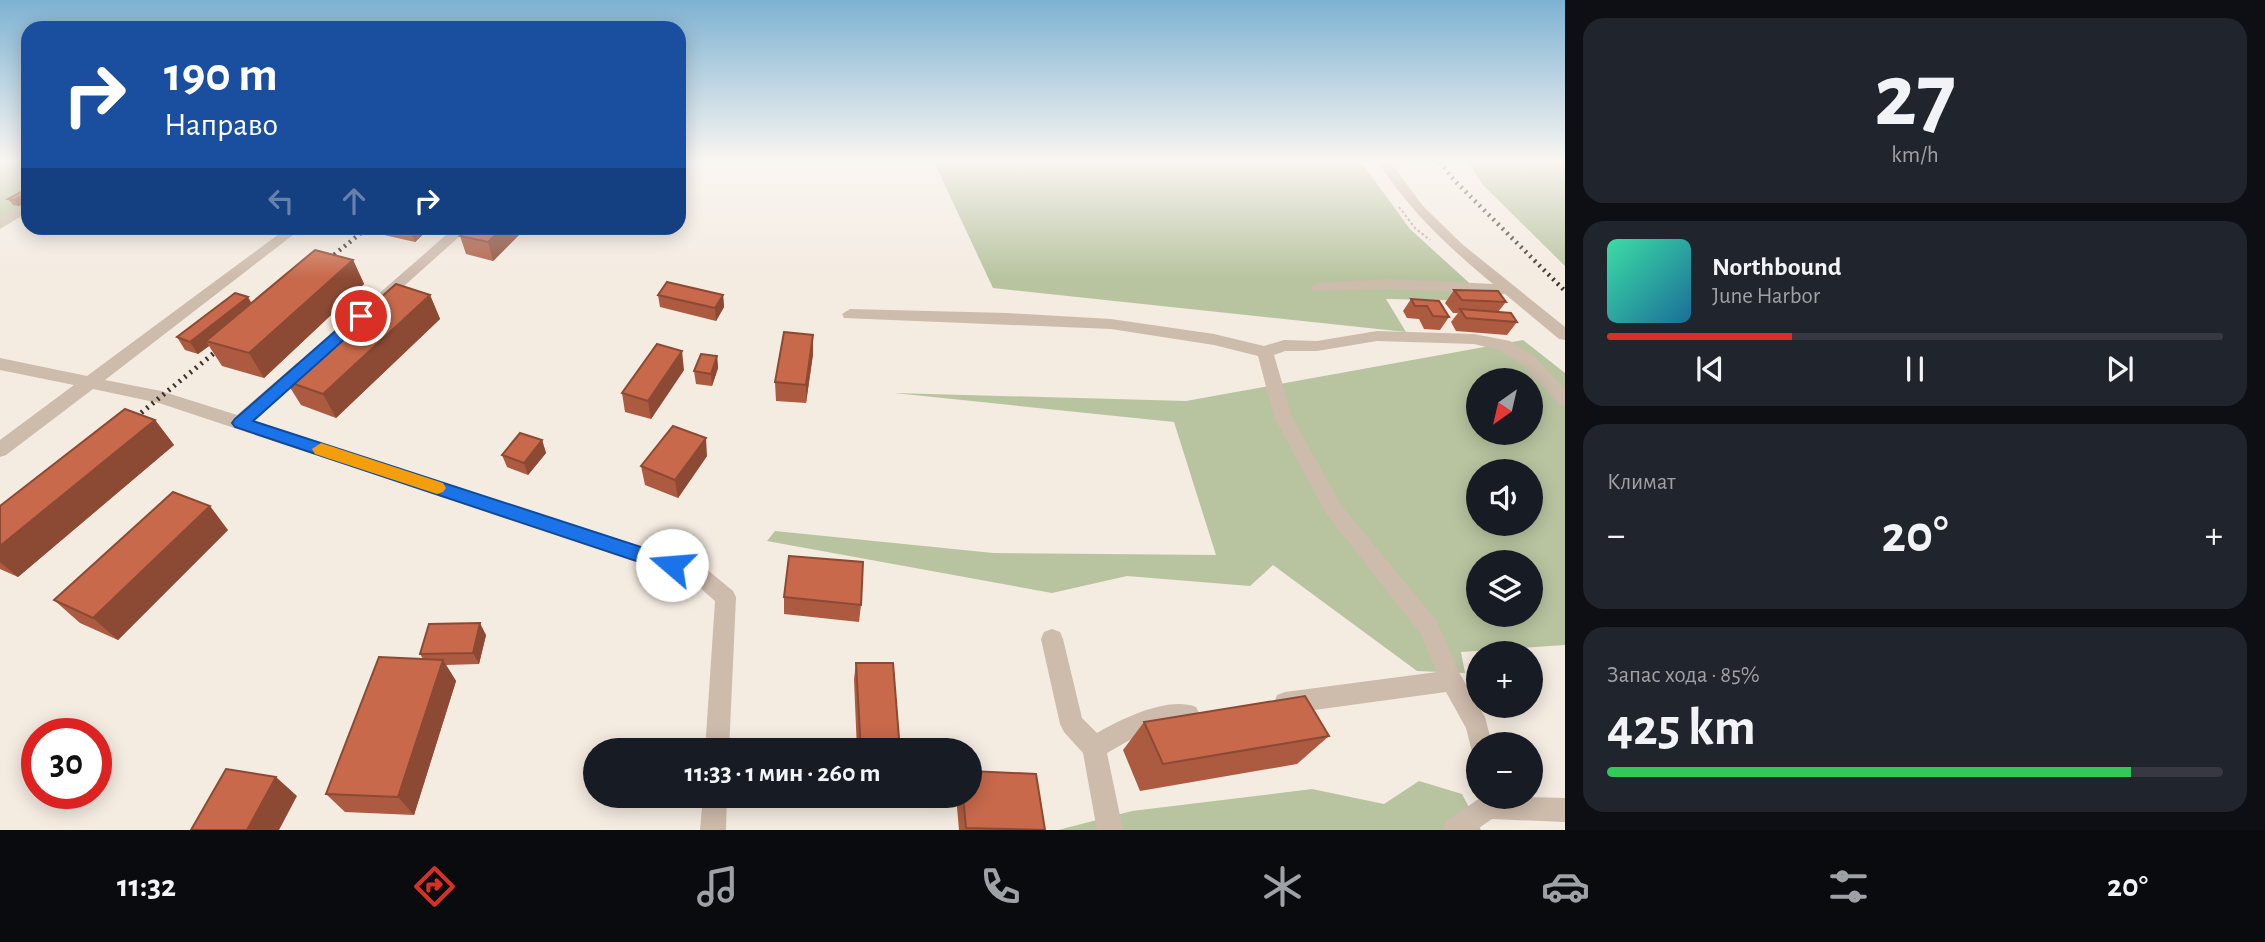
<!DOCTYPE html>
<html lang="ru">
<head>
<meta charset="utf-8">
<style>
  :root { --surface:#171b24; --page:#20242c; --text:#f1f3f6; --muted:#9ea1a6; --line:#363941; --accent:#d93025 }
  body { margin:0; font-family:"Alegreya Sans",sans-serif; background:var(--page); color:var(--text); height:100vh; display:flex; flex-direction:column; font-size:26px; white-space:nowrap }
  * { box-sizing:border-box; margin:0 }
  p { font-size:23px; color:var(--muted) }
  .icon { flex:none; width:38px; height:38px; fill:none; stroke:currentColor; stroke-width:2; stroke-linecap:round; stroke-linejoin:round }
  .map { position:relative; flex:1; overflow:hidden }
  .details { display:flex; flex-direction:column; gap:18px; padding:18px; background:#0d0f14; width:700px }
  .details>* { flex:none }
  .guide { position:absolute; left:21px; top:21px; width:665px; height:214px; border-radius:21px; box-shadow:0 4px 18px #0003; background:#1a4fa0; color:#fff; overflow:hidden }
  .needle { width:46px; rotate:214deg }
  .fabs { position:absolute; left:1466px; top:368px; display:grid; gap:14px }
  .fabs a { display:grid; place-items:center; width:77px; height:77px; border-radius:50%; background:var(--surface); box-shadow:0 4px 18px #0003; font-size:35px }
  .speed { position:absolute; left:21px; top:718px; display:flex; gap:14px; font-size:35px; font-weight:700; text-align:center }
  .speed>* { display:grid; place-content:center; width:91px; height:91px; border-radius:50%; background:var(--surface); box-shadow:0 4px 18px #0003; line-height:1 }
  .speed .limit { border:10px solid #d22; background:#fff; color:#111 }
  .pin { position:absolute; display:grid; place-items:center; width:60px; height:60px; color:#fff; margin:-30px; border:4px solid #fff; border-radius:50%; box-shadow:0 2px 7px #0007 }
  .me { position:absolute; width:77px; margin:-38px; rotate:288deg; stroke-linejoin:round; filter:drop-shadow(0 0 5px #0008) }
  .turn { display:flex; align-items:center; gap:24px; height:147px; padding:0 28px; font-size:32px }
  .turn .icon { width:91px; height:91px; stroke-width:2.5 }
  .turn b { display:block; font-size:49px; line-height:60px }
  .lanes { display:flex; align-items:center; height:66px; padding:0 28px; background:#0003; justify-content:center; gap:35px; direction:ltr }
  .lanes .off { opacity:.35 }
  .big { font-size:52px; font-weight:600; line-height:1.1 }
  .details .widget { flex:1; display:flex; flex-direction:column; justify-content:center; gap:10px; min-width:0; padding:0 24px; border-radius:21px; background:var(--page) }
  .details .dial { align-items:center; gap:0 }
  .dial b { font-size:91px; line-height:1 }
  .song { display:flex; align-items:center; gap:21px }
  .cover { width:84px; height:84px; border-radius:10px; background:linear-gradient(135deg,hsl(160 70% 55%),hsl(200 70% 35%)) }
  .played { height:7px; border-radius:4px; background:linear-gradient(90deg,var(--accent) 30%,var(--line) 30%) }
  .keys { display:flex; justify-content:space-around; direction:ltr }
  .heat { display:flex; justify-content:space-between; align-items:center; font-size:38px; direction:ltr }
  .charge { height:10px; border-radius:5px; background:linear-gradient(90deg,#34c759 85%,var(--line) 0) }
  .trip { position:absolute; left:583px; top:738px; width:399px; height:70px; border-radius:35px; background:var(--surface); box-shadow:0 4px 18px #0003; font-weight:600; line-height:70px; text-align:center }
  .tabs { display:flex; height:112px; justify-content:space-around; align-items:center; background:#090b0e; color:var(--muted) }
  .tabs .icon { width:49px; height:49px }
  .tabs .active { color:var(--accent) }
  .tabs b { font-size:32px; color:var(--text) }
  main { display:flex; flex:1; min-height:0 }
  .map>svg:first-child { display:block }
  .green { fill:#b8c4a0; fill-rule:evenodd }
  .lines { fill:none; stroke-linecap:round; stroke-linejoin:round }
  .path { stroke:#b9a596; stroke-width:2; stroke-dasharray:2.5 2.5; stroke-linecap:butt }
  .minor { fill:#cdbbac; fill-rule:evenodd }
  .rail-far1 { stroke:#3b302b; stroke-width:4.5; stroke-dasharray:2 4.5; stroke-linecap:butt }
  .rail { stroke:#3b302b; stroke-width:5; stroke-dasharray:2 5; stroke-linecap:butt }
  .wall { fill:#ac5a40 }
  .shaded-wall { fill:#8c4a34 }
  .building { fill:#c8694b; stroke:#8c4a34; stroke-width:2 }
  .route { fill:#1a73e8; stroke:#114b97; stroke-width:2 }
  .slow { fill:#f59e0b }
</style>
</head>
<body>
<main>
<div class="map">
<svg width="1565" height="830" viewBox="0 0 1565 830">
  <rect width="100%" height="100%" fill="#f4ebe1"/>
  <!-- green -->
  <path class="green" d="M0 162H28V212L0 229Z
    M934 162H1361L1410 229 1489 301 1386 299 1406 332 993 288Z
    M1468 162H1565V266L1483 185Z
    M1523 340 1565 373V645L1461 652 1465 673 1417 671 1273 565 1250 586 1127 576 1052 593 767 541 775 531 993 553 1216 555 1174 422 894 393 1186 401ZM1479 380H1531V432H1479ZM1479 471H1531V523H1479ZM1479 562H1531V614H1479Z
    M1419 781 1462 794 1481 830H1058L1132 811 1312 789 1384 804Z"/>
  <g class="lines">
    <!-- path -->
    <path class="path" d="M1399 207 1415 228 1430 240"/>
    <!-- minor -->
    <path class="minor" d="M6 162 28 163V171L7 165Z
      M1378 162H1390L1424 207 1462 244 1565 327V340L1559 339 1505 294 1388 289 1314 291 1311 288 1314 285 1319 283 1388 279 1493 284C1448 247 1409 210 1378 162Z
      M28 202V212L0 227V217Z
      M287 228H302L105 380 161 391 237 415 297 363H309L311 367 309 371 254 421 704 567 733 591 736 597 729 751H705L715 601 690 579 159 403 93 389 6 455 0 457V440L74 385 0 370V358L87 376Z
      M454 228H469L385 303H375L372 300 375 297Z
      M850 309 1007 313 1111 319 1214 334 1264 346 1284 340 1317 341 1377 331 1474 334 1510 341 1534 356 1565 389V406L1559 404 1522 364 1499 350 1474 344 1377 341 1317 351H1285L1274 355 1292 417 1341 505 1436 620 1460 674 1485 717 1492 744H1479V755L1472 752 1466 728 1446 692 1285 714 1277 711 1274 703 1277 695 1285 692 1437 672 1420 633 1327 515 1274 417 1258 356 1214 345 1111 329 844 318 842 314Z
      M1052 629 1060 632 1063 639 1082 718 1097 733C1122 719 1167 696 1196 707L1200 715 1196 723 1142 733 1107 753 1123 830H1097L1083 753 1064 732 1060 724 1041 639 1044 632Z
      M703 796H727L726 830H700Z
      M1483 796 1565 798V822L1492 819 1476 830H1442L1446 821Z"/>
    <!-- rail-far1 -->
    <path class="rail-far1" d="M1440 162 1454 180 1565 291
      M319 267 367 228"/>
    <!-- rail -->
    <path class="rail" d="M125 426 230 340"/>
  </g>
  <!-- wall -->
  <path class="wall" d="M28 192V201L19 206 13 205 8 199Z
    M382 228H430L415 242 384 235Z
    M526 228 493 261 466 254 460 236Z
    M353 260 364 284 264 378 222 366 209 346 198 354 185 350 177 337 252 303Z
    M1454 290 1506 302 1498 312 1517 322 1507 335 1456 331 1451 322 1458 313H1453L1445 303Z
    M430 295 440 319 336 418 301 405 286 381Z
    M658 295H723L724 307 716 321 660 307Z
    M1411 299 1449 317 1440 330 1424 329 1419 319 1407 318 1403 311Z
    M813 335V354L806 403 776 401 775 382Z
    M717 356 718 368 712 386 696 384 694 371Z
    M684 370 651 419 625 412 622 393Z
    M155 420 174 445 18 577 0 569V506Z
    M542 440 546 453 528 475 507 467 502 455Z
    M707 456 678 498 645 485 641 466Z
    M228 530 118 640 80 623 54 600Z
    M784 597 861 605 859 622 784 614Z
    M486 635 479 664 446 665 456 681 414 815 345 812 326 794 423 659 420 654Z
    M856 663 900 751H857L854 679Z
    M1144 722 1329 736 1297 764 1140 791 1123 750Z
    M956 796H970L1045 830H959Z"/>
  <!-- shaded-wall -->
  <path class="shaded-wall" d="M28 193V201L19 206 14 200Z
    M409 228H430L415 242Z
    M503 228H526L493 261 488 242Z
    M353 260 364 284 264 378 249 353Z
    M430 295 440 319 336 418 323 394Z
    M723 295 724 307 716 321 715 308Z
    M248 297 255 309 206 341 209 346 198 354 190 342Z
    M813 335V354L806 403V385Z
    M682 351 684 370 651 419 648 401Z
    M717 356 718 368 712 386 711 374Z
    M155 420 174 445 18 577 0 562V546Z
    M706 438 707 456 678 498 675 480Z
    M542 440 546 453 528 475 524 463Z
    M210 506 228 530 118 640 93 618Z
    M480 623 486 635 479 664 473 653Z
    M443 660 456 681 414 815 398 797Z
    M276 777 297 796 279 830H247Z"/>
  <!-- building -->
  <path class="building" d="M23 191 28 193 14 200 8 199Z
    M469 228H503L488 242 460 236Z
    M315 250 353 260 249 353 206 341Z
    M667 282 723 295 715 308 658 295Z
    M396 284 430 295 323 394 286 381Z
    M1454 290 1498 291 1506 302 1462 300Z
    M235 293 248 297 190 342 177 337Z
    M1411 299 1439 301 1449 317 1433 316 1427 306H1415Z
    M1460 309 1511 313 1517 322 1466 318Z
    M784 332 813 335 806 385 775 382Z
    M657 344 682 351 648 401 622 393Z
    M701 354 717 356 711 374 694 371Z
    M125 409 155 420 0 546V506Z
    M673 426 706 438 675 480 641 466Z
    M520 433 542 440 524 463 502 455Z
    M173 492 210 506 93 618 54 600Z
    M789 556 863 562 861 605 784 597Z
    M480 623 473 653 420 654 429 624Z
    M379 657 443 660 398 797 326 794Z
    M856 663H893L900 751H861Z
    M1305 696 1329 736 1163 764 1144 722Z
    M226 769 276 777 247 830H191Z
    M970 771 1036 774 1045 830 966 828 963 796H970Z"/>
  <!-- sky -->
  <linearGradient id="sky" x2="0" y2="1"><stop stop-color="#7eb2d2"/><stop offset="0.58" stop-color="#faf6f2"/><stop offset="1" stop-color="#faf6f2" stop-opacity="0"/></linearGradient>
  <rect width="1565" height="278" fill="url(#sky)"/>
  <!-- route -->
  <path class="route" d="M361 312 368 316 366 320 253 421 678 559 681 565 678 570 672 573 235 427 232 423 235 419 356 313Z"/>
  <!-- slow -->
  <path class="slow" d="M321 443 443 483 446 488 443 492 437 494 315 454 312 449Z"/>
</svg>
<div class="fabs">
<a><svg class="needle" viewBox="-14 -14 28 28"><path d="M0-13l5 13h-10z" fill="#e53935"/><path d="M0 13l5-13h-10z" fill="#9ea1a6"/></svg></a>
<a><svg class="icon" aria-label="sound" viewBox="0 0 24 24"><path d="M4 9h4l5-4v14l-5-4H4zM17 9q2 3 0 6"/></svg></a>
<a><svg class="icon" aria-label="layers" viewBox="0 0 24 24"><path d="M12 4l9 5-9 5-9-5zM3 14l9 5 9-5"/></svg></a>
<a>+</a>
<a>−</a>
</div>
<div class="speed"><div class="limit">30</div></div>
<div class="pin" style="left:361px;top:316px;background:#d93025"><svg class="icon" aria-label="arrive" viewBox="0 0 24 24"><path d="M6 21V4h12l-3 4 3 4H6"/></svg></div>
<svg class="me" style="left:672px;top:565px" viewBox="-20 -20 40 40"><circle r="19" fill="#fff"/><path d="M0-13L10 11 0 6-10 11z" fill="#1a73e8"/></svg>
<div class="trip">11:33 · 1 мин · 260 m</div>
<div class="guide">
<div class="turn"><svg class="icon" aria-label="right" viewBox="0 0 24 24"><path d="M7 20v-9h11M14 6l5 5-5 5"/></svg><div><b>190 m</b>Направо</div></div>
<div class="lanes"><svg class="icon off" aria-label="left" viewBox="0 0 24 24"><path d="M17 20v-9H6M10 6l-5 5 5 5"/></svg><svg class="icon off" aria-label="ahead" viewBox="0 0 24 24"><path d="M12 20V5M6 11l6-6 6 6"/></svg><svg class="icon" aria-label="right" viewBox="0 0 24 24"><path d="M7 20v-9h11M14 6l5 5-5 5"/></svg></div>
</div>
</div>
<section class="details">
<div class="widget dial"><b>27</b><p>km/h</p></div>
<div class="widget">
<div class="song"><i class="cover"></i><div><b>Northbound</b><p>June Harbor</p></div></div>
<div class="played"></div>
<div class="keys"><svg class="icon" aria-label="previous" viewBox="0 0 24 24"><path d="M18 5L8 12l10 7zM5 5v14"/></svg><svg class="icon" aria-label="pause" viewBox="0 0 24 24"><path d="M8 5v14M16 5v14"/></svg><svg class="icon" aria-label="next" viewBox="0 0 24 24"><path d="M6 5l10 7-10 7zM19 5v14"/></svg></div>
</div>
<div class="widget"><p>Климат</p>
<div class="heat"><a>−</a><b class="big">20°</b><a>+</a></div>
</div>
<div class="widget"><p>Запас хода · 85%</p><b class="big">425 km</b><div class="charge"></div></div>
</section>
</main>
<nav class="tabs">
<b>11:32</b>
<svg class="icon active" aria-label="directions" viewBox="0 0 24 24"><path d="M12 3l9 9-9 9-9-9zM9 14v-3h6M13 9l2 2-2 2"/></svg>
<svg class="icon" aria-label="music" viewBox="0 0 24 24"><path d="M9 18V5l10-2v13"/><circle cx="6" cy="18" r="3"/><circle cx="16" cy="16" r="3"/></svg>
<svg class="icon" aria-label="phone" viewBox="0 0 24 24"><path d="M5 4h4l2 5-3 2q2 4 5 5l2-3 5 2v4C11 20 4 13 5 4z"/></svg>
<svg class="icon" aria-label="climate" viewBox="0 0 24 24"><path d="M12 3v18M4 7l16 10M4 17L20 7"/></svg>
<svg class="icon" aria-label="car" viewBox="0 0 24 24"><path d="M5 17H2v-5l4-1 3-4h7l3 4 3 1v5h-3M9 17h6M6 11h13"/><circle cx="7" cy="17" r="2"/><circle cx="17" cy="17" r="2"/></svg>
<svg class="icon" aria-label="filters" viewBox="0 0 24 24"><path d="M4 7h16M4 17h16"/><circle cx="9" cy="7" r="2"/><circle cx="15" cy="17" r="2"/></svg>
<b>20°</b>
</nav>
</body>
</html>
